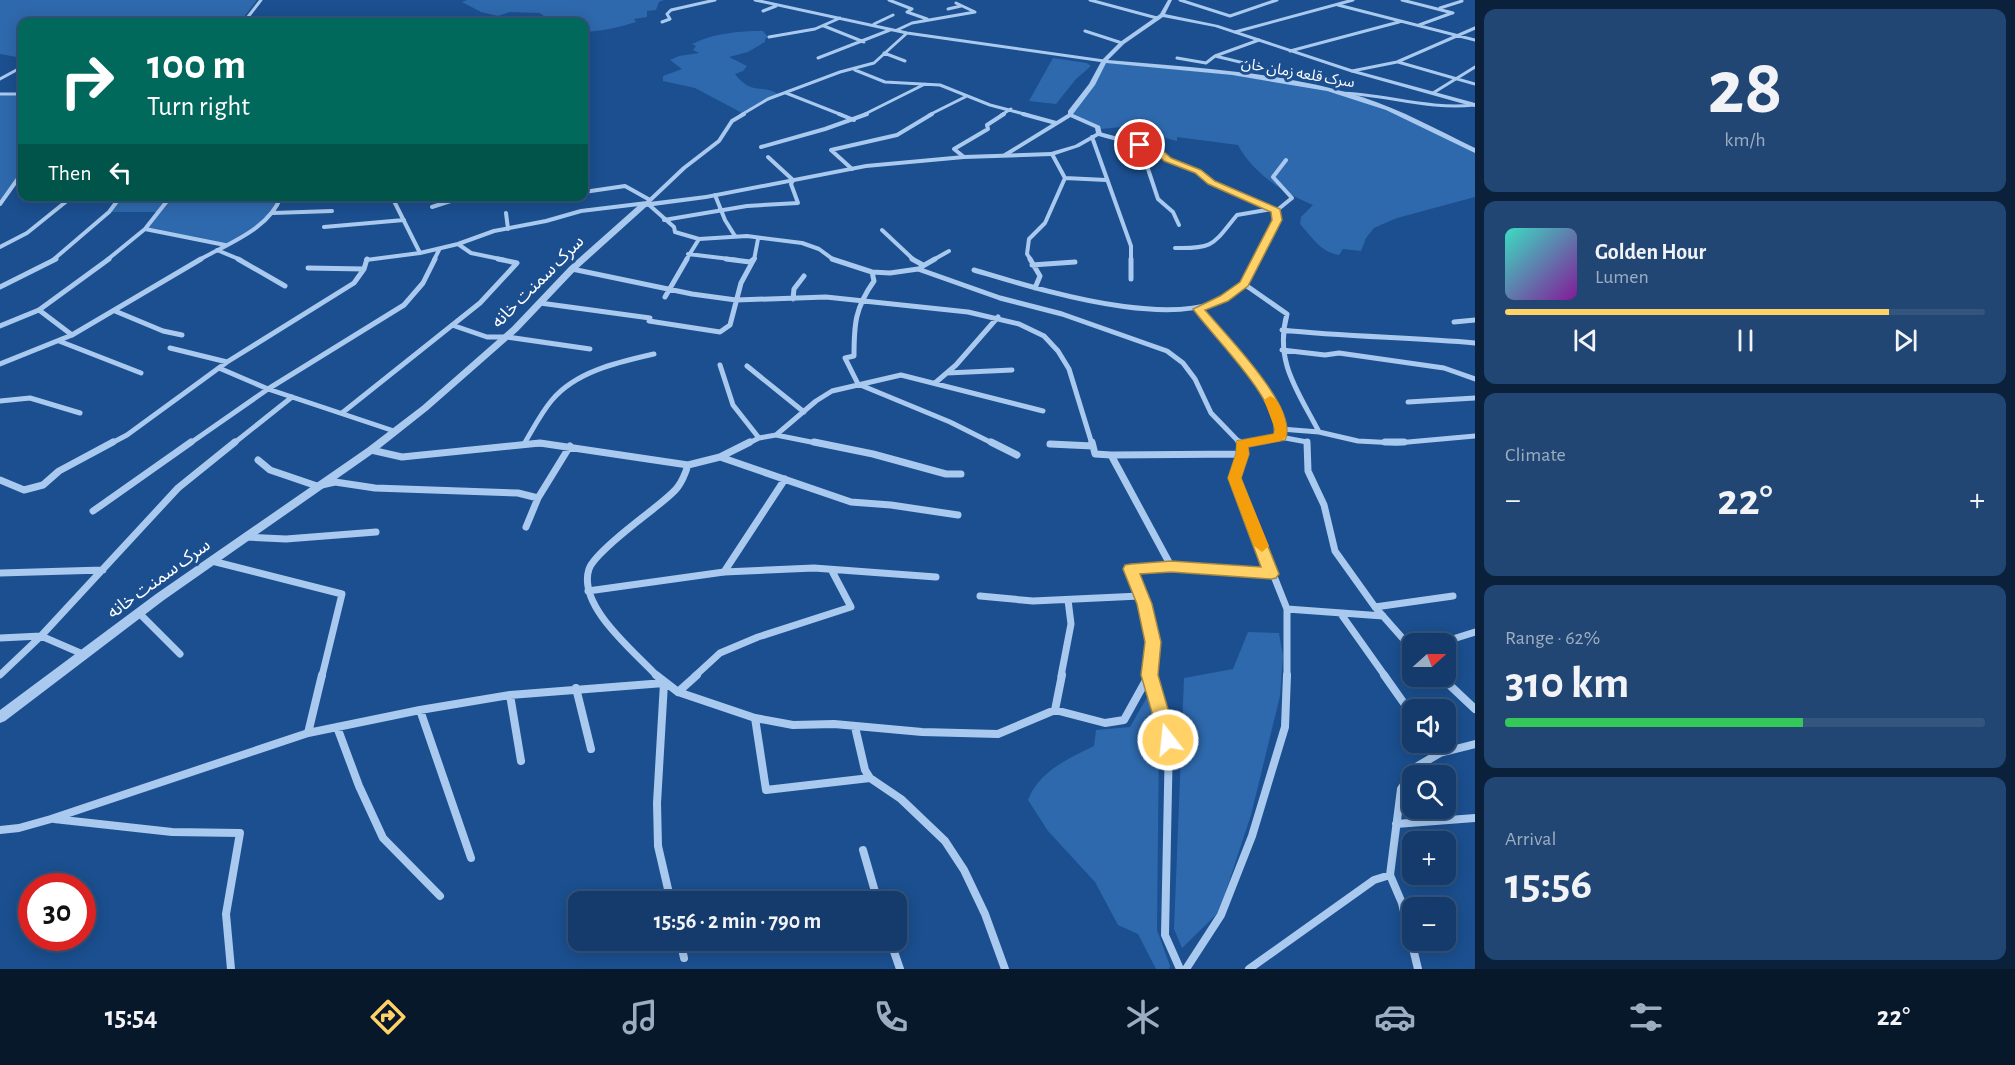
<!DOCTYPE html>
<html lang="en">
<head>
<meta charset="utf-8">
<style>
  :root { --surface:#143b6b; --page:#214673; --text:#f1f3f6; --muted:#9dadc1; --line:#33557e; --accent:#ffd166 }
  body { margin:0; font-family:"Alegreya Sans","Noto Sans Arabic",sans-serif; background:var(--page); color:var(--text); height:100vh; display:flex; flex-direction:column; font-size:22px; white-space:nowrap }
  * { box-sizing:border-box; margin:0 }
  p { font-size:20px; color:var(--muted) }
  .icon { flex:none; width:33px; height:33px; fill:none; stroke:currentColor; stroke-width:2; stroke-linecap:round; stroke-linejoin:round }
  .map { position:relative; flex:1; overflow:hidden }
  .panel { display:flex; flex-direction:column; gap:9px; padding:9px; background:#0b203b; width:540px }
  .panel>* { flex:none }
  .hud { position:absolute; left:18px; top:18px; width:570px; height:183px; border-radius:12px; box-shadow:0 3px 15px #0003,0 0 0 2px var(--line); background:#00695c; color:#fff; overflow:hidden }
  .needle { width:39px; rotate:69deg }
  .controls { position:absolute; left:1402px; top:633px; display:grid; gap:12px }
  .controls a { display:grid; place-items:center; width:54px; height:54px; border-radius:12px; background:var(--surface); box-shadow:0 3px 15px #0003,0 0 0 2px var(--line); font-size:30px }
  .speed { position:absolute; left:18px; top:873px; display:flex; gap:12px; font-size:30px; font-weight:700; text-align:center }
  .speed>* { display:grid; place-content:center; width:78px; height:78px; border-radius:50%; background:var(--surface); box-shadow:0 3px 15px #0003,0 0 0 2px var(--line); line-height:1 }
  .speed .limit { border:9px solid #d22; background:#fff; color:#111 }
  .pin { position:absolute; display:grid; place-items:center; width:51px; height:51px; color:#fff; margin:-26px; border:3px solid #fff; border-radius:50%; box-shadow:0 2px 6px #0007 }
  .me { position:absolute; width:66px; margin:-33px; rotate:344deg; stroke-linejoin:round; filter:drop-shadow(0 0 4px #0008) }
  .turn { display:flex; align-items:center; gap:21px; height:126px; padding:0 30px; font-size:27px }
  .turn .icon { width:78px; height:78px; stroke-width:2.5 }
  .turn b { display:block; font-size:42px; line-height:51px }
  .then { display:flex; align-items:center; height:57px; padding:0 30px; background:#0003; gap:12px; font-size:22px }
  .big { font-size:45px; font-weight:600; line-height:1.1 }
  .panel .card { flex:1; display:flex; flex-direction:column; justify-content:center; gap:9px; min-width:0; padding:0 21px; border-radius:12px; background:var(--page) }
  .panel .dial { align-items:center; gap:0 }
  .dial b { font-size:78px; line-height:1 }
  .song { display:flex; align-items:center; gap:18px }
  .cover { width:72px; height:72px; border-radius:9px; background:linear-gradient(135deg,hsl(170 70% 55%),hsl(290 70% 35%)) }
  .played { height:6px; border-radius:3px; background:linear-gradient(90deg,var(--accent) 80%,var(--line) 80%) }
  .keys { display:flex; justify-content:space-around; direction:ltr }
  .heat { display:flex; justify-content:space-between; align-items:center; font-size:33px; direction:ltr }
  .charge { height:9px; border-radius:4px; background:linear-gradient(90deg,#34c759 62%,var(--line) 0) }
  .trip { position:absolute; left:568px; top:891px; width:339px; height:60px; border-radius:12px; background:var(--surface); box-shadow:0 3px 15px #0003,0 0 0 2px var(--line); font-weight:600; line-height:60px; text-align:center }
  .menu { display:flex; height:96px; justify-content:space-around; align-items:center; background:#08182b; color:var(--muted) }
  .menu .icon { width:42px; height:42px }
  .menu .active { color:var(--accent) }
  .menu b { font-size:27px; color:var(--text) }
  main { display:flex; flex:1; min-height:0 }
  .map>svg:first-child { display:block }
  .green { fill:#2e69ad }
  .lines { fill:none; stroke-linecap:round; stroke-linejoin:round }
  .minor-far4 { stroke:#a9c9ee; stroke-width:3 }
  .minor-far3 { stroke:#a9c9ee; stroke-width:4 }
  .minor-far2 { stroke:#a9c9ee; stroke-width:5 }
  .minor-far1 { stroke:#a9c9ee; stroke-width:7 }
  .minor { stroke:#a9c9ee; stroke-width:8 }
  .tertiary { fill:#a9c9ee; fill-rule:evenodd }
  .route { fill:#ffd166; stroke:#a68842; stroke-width:1.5 }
  .slow { fill:#f59e0b }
  .labels { text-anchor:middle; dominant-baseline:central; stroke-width:6; stroke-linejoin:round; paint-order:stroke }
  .far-street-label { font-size:15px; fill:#fff; stroke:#1b4f8f }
  .street-label { font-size:18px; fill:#fff; stroke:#1b4f8f }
</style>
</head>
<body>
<main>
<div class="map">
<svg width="1475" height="969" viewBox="0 0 1475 969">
  <rect width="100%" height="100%" fill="#1b4f8f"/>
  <!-- green -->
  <path class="green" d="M0 0H257L240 22H22V58L0 54Z
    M467 0H664L659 2 656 10 647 11V17L634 19 636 22C617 28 602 31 584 32V22H540L545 17 540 13 510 12 498 16 481 12 462 2Z
    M763 31 768 37 765 39V42L748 52 729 57 747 66 743 71 735 74C753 97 763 83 779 95L744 114 695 88 663 81V76L682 69 670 60 679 56 699 53 693 50 696 46 692 44C715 33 738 31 763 31Z
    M1053 58 1087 63 1091 66 1076 79 1056 104 1029 101Z
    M1104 61 1232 75 1316 88 1375 104 1475 151V197L1397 218 1374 228 1366 238 1361 251 1343 249 1339 255C1320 252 1312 237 1300 224L1301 217 1313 205C1283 193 1253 173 1238 145L1177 137V141L1123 127 1100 129 1075 118 1071 111 1081 100Z
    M22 94V173L0 204V95Z
    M121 197H281L260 227 225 245 145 229 159 212H109Z
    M1248 632 1279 633 1283 656 1280 696 1251 815 1219 912 1182 948 1174 929 1184 678 1233 669Z
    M1150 692 1159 735 1157 930 1170 966 1169 969H1156L1138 934 1118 925 1095 882 1048 831 1028 800C1039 771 1068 759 1094 746L1096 730 1130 727Z"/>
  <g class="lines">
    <!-- minor-far4 -->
    <path class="minor-far4" d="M755 0 907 33 1104 61
      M889 0 912 9 907 12 927 19
      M1090 0 1157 18
      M1180 0 1230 16 1277 0
      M1402 0 1453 13
      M1338 5 1475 40
      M1440 8 1462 1
      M948 9 961 6
      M763 11 776 6
      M244 22 261 0
      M662 22 670 19 667 14 671 10 715 0
      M874 24 893 15
      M1419 25 1452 13
      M824 26 864 42
      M897 30 912 23 975 12 956 3
      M1085 31 1122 43
      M1235 32 1353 0
      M769 37 815 29 840 18
      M1290 51 1399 22
      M884 53 905 61
      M1215 56 1273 70 1333 80
      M818 58 890 30
      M1177 58 1206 63 1215 56 1259 40
      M1398 62 1475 84
      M855 70 885 82 940 85 990 105 1028 115
      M1352 71 1397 62 1475 28
      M0 79 22 67
      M786 93 842 115
      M1339 93C1385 94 1428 110 1474 105
      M1433 93 1475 67
      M0 94H22
      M741 115 768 99 840 72 874 63 907 33
      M863 115 925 84
      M929 115 965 97
      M1001 115 1011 109"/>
    <!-- minor-far3 -->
    <path class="minor-far3" d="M839 114 854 120
      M1023 114 1056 123
      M1099 134 1158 150 1168 160 1198 171 1212 183 1276 211
      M1092 137 1131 246V260
      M1140 145 1158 199 1173 212 1179 225
      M761 147 825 129 867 114
      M1052 154 1065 178
      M1005 155 1070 115
      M964 157 954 149 988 129 987 125 1004 114
      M852 169 831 150 897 135 932 114
      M584 192 625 186 650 200
      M715 195 725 220 735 236
      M394 196V201L420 253
      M549 199 559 196
      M647 203 674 227 675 232 699 239 747 236 802 243 819 249 834 260
      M0 204 22 173
      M432 207 466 196
      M1276 211 1292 198 1273 177 1286 160
      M273 213 332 211
      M506 213 508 229
      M664 220 747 206 798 203 791 184 793 180 768 157
      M324 227 404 220
      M145 229 225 245
      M882 230 914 260
      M458 244 471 253 505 260
      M0 247 27 233 73 196
      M1175 248C1215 249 1213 244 1237 215L1272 209
      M217 250 241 260
      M688 254 738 260
      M53 260 109 212 121 196
      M107 260 145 229 171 196
      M199 260C227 244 270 229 281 196
      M366 260 420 253 458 244 494 231 546 221 581 211 647 203 684 168 719 141 732 121 744 114
      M434 260 439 250
      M686 260 699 239
      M752 260 755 258
      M754 260 758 239
      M933 260 949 251
      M1031 260 1027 254 1029 239 1045 223 1065 178 1106 180
      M1256 260 1277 220 1276 211"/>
    <!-- minor-far2 -->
    <path class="minor-far2" d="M238 259 285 286
      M726 259 750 262 754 259
      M832 259 872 272 890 273 918 269 1000 298 1062 314 1167 351 1183 363 1195 379 1211 413 1241 444
      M912 259 923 265
      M1030 259 1040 276 1035 288
      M1131 259V279
      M1032 265 1075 262
      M921 267 935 259
      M308 268 364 269
      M572 269 692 294 736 300 826 297 968 312 1019 324 1044 336 1058 351 1069 369 1092 444
      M974 270C1035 288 1196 341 1244 284 1250 277 1253 266 1257 259
      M872 272 874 281C855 308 854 324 854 356L845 358 858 384 950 422 994 444
      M1244 284 1287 314C1274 362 1298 391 1319 432
      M0 287 56 259
      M665 297 687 259
      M793 299 794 289 804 276
      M540 303 650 318 649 321 720 332 730 325 741 283 754 259
      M1198 309 1262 386 1274 407 1281 430
      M39 310 72 335
      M115 311 163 331 182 335
      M1454 322 1475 320
      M452 325 487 337H507L590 349
      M0 326 39 310 109 259
      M1282 330C1346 337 1411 337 1475 343
      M59 341 141 373
      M170 348 227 362
      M1282 350 1325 355 1339 353 1444 368 1475 379
      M0 364 72 335 201 259
      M720 365 733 405 759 438
      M747 366 804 412
      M219 368 268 389 394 431
      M947 373 1012 370
      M935 383 956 365 998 317
      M0 401 30 398 80 413
      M1408 402 1475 398
      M342 413 480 303 517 263 498 259
      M1281 429 1319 432 1358 441 1397 443 1475 436
      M776 435 821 444
      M110 444 127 435 227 362 354 283 364 269 367 259
      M189 444 268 389 404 305 423 283 435 259
      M233 444 292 397
      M524 444C533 429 541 413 552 400 576 371 619 362 654 354
      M533 444H549
      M747 444 759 438 776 435 816 401 832 391 901 375 1043 411
      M1242 444 1280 437 1307 442V444"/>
    <!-- minor-far1 -->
    <path class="minor-far1" d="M814 442 873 454 946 474H961
      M991 442 1017 455
      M1092 442 1095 454 1111 455 1171 566
      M1239 442 1243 454 1235 478 1287 609V676
      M1307 442 1308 471 1324 505 1335 551 1375 607 1413 650
      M1385 442H1404
      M1050 444 1093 446
      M1241 444 1250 442
      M371 450 402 457 540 443 688 465 720 457 750 442
      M1111 455 1243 454
      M720 457 851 502 891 505 958 515
      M258 460 270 470 317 486 335 482 375 488 518 493 538 498
      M0 480 24 490 43 485 59 471 113 442
      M93 511 191 442
      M526 527 538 498 570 446
      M246 537 286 539 376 532
      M212 561 342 594 322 676
      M724 572 785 479
      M0 573 103 570
      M588 591 724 572 814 568 936 577
      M980 596 1033 601 1140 596
      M1375 607 1453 596
      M1287 609 1383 616
      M139 613 180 654
      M1341 614 1385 676
      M0 638 41 636 85 655
      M1437 644 1475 632
      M0 675 41 636 178 488 235 442
      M657 676C634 651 577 606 589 569 594 554 638 521 652 510 672 493 680 491 688 465
      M695 676 720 653 758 637 851 607 832 571
      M1061 676 1071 624 1068 600
      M1149 676 1153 642 1144 604 1131 569 1171 566 1271 574"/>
    <!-- minor -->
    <path class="minor" d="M656 675 678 692 755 718 793 725 834 724 922 732 998 734 1055 710 1105 723 1124 720 1149 675
      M1149 675 1169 740 1165 935 1180 969
      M1384 675 1413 716
      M1440 676 1475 709
      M664 683 657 803 658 846 671 902
      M576 688 591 749
      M678 692 697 675
      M510 695 521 761
      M420 710 471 858
      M1055 710 1062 675
      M755 718 766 790 870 778
      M337 727 359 786 383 838 440 896
      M855 727 865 770 870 778 901 799 945 841 964 870 985 914 1005 969
      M308 733 322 675
      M1432 742 1440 753
      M54 819 172 832 240 833 226 914 231 969
      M1396 824 1475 818
      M0 830 19 828 51 819 308 733 420 710 510 695 664 683
      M863 850 878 902
      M680 940 684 958
      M890 940 900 969
      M1186 969 1221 915 1252 836 1285 727 1287 675
      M1249 969 1374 880 1390 875
      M1418 969 1402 903 1390 875 1401 789 1416 767 1440 753 1475 744"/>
    <!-- tertiary -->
    <path class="tertiary" d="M1168 0H1172L1165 14 1218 25 1354 70 1475 103V107L1350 72 1215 27 1163 17 1124 44 1108 60C1193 68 1281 71 1362 97 1402 110 1438 130 1475 148V153L1386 110 1327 91 1232 75 1106 63 1095 85 1073 114 1100 126 1102 134 1079 147 1052 156 964 159 866 168 706 199 646 207 575 271 518 331 428 410 375 452 164 600 5 721 0 723V710L156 594 367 448 422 406 512 327 569 267 641 203 706 195 866 164 964 155 1051 152 1075 145 1096 133 1095 128 1068 116V111L1089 84 1102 60 1120 42 1160 14Z"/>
  </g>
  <!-- route -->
  <path class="route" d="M1137 143 1161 149 1171 158 1201 170 1215 181 1280 209 1282 220 1248 286 1228 301 1205 310C1225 334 1300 409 1285 440L1248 447 1249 454 1241 478 1279 574 1276 578 1271 579 1171 572 1140 574 1152 604 1161 642 1158 675 1177 740 1175 745 1168 748 1162 745 1160 740 1141 675 1145 642 1137 604 1123 569 1125 565 1131 564 1171 561 1261 567 1228 478 1236 454 1237 441 1274 434C1279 400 1213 337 1193 309L1220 296 1240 282 1272 220 1271 212 1208 184 1195 173 1164 161 1155 152 1137 147Z"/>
  <!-- slow -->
  <path class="slow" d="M1270 396C1282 400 1288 426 1286 437L1280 441 1248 447 1249 454 1241 478 1269 546 1262 552 1254 546 1228 478 1236 454 1237 441 1274 434 1275 429 1264 400Z"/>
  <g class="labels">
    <!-- far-street labels -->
    <g class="far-street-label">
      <text transform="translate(1298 73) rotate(10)">سرک قلعه زمان خان</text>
    </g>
    <!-- street labels -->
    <g class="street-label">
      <text transform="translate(538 282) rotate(-45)">سرک سمنت خانه</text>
      <text transform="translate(159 579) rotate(-36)">سرک سمنت خانه</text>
    </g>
  </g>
</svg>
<div class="controls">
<a><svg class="needle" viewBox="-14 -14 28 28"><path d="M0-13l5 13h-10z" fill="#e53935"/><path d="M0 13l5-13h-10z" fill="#9dadc1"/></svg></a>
<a><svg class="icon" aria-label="sound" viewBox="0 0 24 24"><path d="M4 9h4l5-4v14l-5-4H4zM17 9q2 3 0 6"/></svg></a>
<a><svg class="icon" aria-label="search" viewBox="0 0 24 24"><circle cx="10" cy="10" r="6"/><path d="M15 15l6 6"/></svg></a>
<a>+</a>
<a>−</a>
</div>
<div class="speed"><div class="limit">30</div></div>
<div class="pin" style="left:1140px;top:145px;background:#d93025"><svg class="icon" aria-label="arrive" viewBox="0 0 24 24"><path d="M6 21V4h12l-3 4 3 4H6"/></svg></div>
<svg class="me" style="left:1168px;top:740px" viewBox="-20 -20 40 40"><circle r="17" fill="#ffd166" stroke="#fff" stroke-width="3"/><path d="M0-11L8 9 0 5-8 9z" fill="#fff"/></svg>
<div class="trip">15:56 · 2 min · 790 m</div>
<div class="hud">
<div class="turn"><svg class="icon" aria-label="right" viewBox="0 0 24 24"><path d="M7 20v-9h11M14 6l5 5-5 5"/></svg><div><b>100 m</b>Turn right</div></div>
<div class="then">Then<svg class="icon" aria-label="left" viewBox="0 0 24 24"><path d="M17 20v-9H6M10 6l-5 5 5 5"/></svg></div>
</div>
</div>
<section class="panel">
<div class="card dial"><b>28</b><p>km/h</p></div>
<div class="card">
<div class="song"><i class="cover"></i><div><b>Golden Hour</b><p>Lumen</p></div></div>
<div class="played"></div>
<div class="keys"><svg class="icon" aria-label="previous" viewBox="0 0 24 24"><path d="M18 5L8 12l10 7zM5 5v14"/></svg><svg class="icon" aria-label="pause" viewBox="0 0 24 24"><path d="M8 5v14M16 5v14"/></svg><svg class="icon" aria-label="next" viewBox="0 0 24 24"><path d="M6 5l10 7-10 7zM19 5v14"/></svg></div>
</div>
<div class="card"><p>Climate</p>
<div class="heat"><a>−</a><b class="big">22°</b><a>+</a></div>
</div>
<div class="card"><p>Range · 62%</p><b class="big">310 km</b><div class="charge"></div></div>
<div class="card"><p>Arrival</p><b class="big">15:56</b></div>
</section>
</main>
<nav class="menu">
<b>15:54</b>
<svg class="icon active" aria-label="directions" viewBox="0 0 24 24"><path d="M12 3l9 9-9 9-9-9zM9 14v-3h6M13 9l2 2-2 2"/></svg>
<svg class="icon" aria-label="music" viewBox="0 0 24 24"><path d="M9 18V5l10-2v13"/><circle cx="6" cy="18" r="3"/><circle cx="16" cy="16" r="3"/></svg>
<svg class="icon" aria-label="phone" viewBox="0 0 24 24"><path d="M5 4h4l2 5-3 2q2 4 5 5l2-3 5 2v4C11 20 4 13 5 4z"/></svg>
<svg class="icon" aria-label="climate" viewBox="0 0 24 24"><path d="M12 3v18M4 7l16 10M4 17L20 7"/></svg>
<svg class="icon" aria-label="car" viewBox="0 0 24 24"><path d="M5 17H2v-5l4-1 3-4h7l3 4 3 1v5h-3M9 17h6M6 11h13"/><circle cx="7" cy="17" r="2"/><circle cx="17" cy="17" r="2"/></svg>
<svg class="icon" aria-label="filters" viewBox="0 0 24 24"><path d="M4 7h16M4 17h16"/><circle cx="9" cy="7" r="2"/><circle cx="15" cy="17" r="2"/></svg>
<b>22°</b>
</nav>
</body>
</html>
